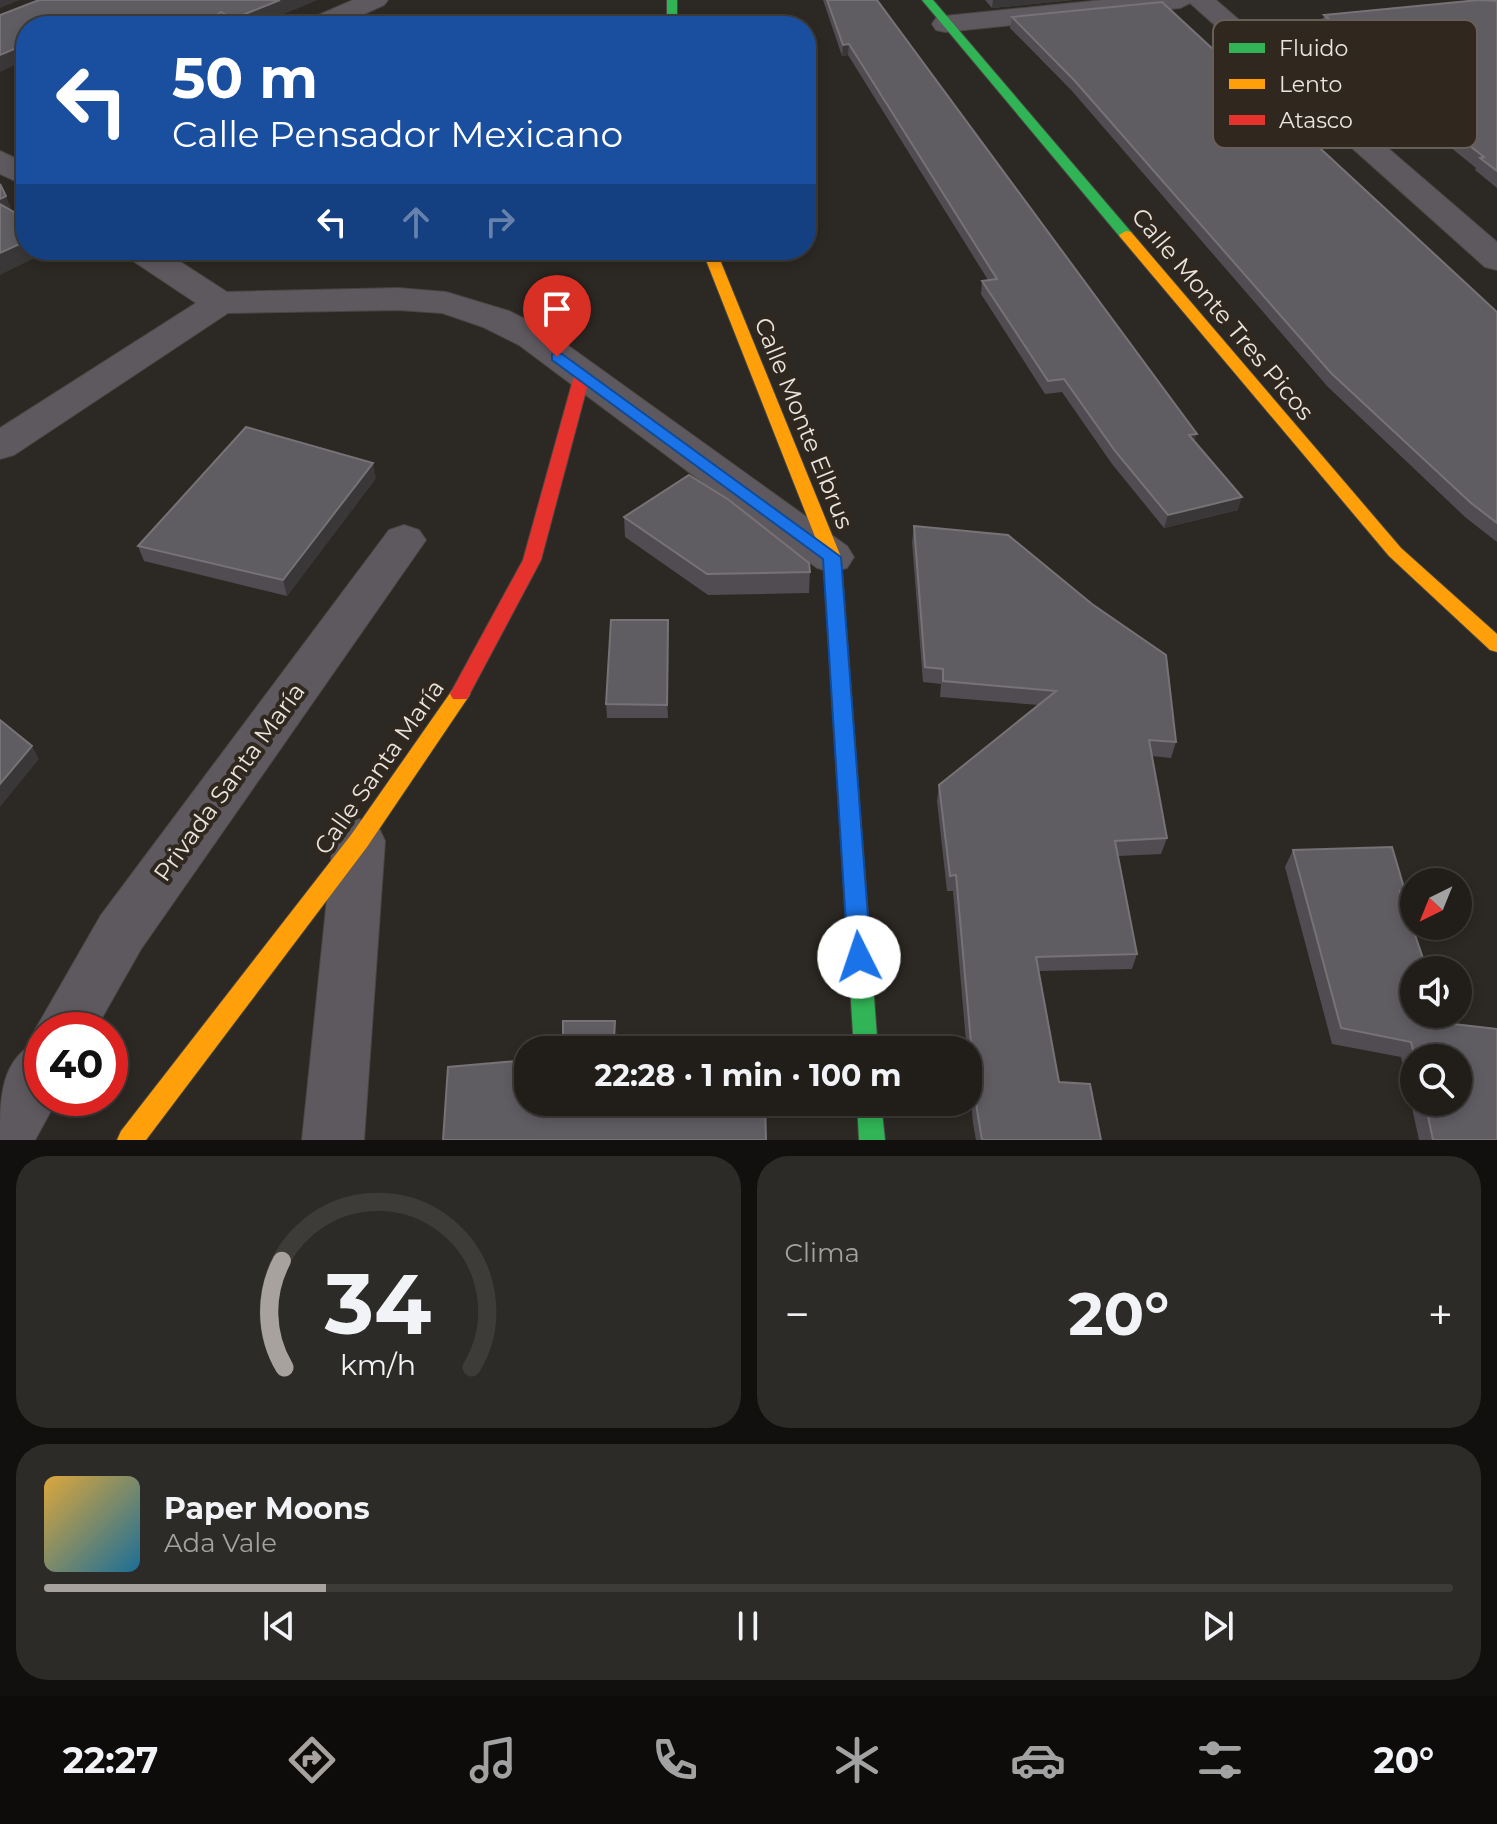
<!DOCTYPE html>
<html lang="es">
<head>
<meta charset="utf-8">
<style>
  :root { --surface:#211e1a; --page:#2d2b27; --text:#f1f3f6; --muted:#a2a2a2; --line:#3e3c39; --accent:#a7a29d }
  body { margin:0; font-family:Montserrat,sans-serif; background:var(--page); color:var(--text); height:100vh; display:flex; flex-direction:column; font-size:30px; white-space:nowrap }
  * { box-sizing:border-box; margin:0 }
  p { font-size:26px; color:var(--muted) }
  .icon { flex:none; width:44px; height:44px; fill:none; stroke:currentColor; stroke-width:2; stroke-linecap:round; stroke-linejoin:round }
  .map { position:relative; height:1140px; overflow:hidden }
  .sheet { display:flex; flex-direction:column; gap:16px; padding:16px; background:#12100e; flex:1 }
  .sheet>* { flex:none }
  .banner { position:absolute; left:16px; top:16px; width:800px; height:244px; border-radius:32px; box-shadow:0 4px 12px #0003,0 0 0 2px var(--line); background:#1a4fa0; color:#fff; overflow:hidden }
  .needle { width:52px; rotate:223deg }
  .tools { position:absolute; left:1400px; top:868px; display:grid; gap:16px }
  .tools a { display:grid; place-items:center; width:72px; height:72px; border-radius:50%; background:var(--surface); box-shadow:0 4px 12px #0003,0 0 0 2px var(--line); font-size:40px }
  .speed { position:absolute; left:24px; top:1012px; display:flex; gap:16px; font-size:40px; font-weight:700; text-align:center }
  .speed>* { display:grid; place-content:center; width:104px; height:104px; border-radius:50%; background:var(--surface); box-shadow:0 4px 12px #0003,0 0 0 2px var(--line); line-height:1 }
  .speed .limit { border:12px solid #d22; background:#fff; color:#111 }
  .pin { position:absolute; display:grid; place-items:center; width:68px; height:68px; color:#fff; margin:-82px -34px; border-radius:50% 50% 50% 0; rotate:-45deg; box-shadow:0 0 8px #0007 }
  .pin .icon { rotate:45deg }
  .me { position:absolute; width:88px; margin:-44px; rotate:356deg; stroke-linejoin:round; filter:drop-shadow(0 0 6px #0008) }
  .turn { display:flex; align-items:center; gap:28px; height:168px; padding:0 24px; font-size:36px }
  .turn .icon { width:104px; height:104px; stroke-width:2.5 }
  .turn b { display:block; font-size:56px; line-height:68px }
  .lanes { display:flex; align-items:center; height:76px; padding:0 24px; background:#0003; justify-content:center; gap:40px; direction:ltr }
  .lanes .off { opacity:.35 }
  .big { font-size:60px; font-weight:700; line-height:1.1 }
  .sheet .card { flex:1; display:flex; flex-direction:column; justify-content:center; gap:12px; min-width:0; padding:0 28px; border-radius:32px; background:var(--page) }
  .sheet .dial { align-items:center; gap:0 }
  .dial svg { height:208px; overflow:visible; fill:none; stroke:var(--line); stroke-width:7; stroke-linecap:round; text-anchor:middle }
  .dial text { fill:var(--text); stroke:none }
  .song { display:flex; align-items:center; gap:24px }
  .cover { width:96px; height:96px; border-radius:12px; background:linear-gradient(135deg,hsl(40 70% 55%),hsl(200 70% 35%)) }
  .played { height:8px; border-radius:4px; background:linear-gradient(90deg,var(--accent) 20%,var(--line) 20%) }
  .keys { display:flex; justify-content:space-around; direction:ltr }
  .heat { display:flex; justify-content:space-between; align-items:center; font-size:44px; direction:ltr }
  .sheet .tiles { flex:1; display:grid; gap:16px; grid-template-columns:1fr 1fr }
  .card:last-child { grid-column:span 2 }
  .trip { position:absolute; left:514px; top:1036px; width:468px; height:80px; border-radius:32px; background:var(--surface); box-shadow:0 4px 12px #0003,0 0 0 2px var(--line); font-weight:700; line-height:80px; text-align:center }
  .tab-bar { display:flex; height:128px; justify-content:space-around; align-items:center; background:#0d0c0a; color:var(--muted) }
  .tab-bar .icon { width:56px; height:56px }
  .tab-bar .active { color:var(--accent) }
  .tab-bar b { font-size:36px; color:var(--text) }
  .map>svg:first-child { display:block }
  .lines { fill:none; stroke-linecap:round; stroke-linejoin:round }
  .street-casing { stroke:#494642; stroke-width:2 }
  .fast-casing { stroke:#494642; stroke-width:2 }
  .slow-casing { stroke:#494642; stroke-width:2 }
  .jam-casing { stroke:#494642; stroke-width:2 }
  .street { fill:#5e595f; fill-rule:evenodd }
  .fast { fill:#30b455; fill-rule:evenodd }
  .slow { fill:#ff9f0a; fill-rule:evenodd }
  .jam { fill:#e5322d; fill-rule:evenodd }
  .wall { fill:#504c52; fill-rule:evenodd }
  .shaded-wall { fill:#3a3739 }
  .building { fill:#605d62; stroke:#767275; stroke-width:2 }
  .route { fill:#1a73e8; stroke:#114b97; stroke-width:2 }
  .labels { text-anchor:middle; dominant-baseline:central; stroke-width:8; stroke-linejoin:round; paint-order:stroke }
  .street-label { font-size:24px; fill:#e9e4de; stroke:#30281f }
  .key { fill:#30281f; stroke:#686058; stroke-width:2 }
  .key-label { font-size:22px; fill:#e9e4de }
</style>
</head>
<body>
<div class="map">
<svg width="1497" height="1140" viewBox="0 0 1497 1140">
  <rect width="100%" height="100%" fill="#2c2823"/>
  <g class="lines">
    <!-- street casing -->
    <g class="street-casing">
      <path id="street" d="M353 0H388L384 5 338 26H303L307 20Z
        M1103 0H1216L1497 242V270L1485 267 1190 3 1180 8 945 32 936 30 932 24 936 18 945 16Z
        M0 151 26 163V186L0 174Z
        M122 250H162L227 292 398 288 446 292 509 311 545 329 847 546 854 557 847 568 832 572 817 568 519 345 483 327 442 313 398 310 228 313 14 455 0 459V428L196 303 127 257Z
        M404 525 419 530 426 540 419 550 141 949 95 1030H42V1098H58L35 1140H0C0 1099 0 1058 39 1041L35 1030 101 915 389 530Z
        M359 819 378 826 385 841 364 1140H302L333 841 340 826Z"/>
    </g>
    <!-- fast casing -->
    <g class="fast-casing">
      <path id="fast" d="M667 0H677V26H667Z
        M922 0H933L1131 232V238H1121Z
        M835 593 844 600 878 1050H854L826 600Z
        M857 1102H881L885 1140H859Z"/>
    </g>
    <!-- slow casing -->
    <g class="slow-casing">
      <path id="slow" d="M1126 231 1131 232 1401 548 1497 634V652L1490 650 1389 556 1121 238 1119 235Z
        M702 250H716L841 557 844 600 842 605 835 607 826 600 823 557Z
        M460 687 467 689 470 694 467 699 367 847 146 1140H117L121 1131 351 835 453 689Z"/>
    </g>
    <!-- jam casing -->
    <g class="jam-casing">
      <path id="jam" d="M582 371 590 376 541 560 467 699H453L450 694 523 560 574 376Z"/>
    </g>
    <!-- street -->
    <use href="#street" class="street"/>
    <!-- fast -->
    <use href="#fast" class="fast"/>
    <!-- slow -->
    <use href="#slow" class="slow"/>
    <!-- jam -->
    <use href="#jam" class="jam"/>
  </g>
  <!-- wall -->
  <path class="wall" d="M39 0H317L254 26H26Z
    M823 0H877L1194 442 1238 510 1164 528 1112 464 1062 392 1045 394 981 294 982 281 988 280 848 55 842 56Z
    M985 0H1073L992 8Z
    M1497 1V188L1475 170 1476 168 1309 33 1312 21 1323 20 1324 15Z
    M1012 17 1497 312V542L1465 517 1327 386 1072 91 1010 28Z
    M376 478 287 596 144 561 138 546Z
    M624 517 810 572 809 593 708 595 625 537Z
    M914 526 1176 742 1171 758 1152 756 1167 838 1161 854 1118 856 1137 954 1132 969 1039 971 1059 1082 1101 1140H976L973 1123 953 891H947L937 801 939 785 1039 705 940 697 941 684 923 682 912 542Z
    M668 620V718H607L606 704Z
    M1293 850 1405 891 1402 897 1445 1023 1497 1140H1419L1401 1057 1332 1044 1285 867ZM1414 1058H1458V1102H1414Z"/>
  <!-- shaded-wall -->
  <path class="shaded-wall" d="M0 0H20L0 8Z
    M280 0H317L254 26H235L233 19Z
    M993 0H1073L992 8Z
    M221 12 224 26H204Z
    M26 44V60L0 72V55Z
    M849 44 848 55 842 56 843 45Z
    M6 196 13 213 0 212V199Z
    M26 241V250H51L0 275V253Z
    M1197 434 1193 447 1189 435Z
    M373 463 376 478 287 596 283 580Z
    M1242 497 1238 510 1164 528 1168 515Z
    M668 620 669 634 668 718 667 705Z
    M32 746 39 759 0 807V784Z
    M615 1021 617 1036 616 1050H613Z"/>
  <!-- building -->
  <path class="building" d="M39 0H280L233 19 221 12 204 26H26V44L0 55V15Z
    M827 0H877L1197 434 1189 435 1242 497 1168 515 1115 451 1064 379 1048 381 982 281 997 279 849 44 843 45Z
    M1479 0 1497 1V171L1480 158 1484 157 1312 21 1329 19 1324 15Z
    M1162 2 1497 312V523L1471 503 1331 373 1074 80 1012 17Z
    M0 184 6 196 0 199Z
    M0 204 26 219V241L0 253Z
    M246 427 373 463 283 580 138 546Z
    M689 475 729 500 809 563 810 572 707 574 624 517Z
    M914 526 1008 535 1092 604 1166 655 1176 742 1149 740 1167 838 1115 841 1137 954 1036 957 1059 1082 1090 1084 1101 1140H982L977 1110 956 875 950 876 939 785 1056 691 943 681V669L925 667Z
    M611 620H668L667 705 606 704Z
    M0 720 32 746 0 784Z
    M1392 847 1405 891H1400L1427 970H1414V1014H1442L1445 1023 1497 1029V1140H1433L1425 1102H1458V1058H1415L1411 1042 1341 1028 1293 850Z
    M563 1021H615L613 1050H563Z
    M763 1048 764 1050H696Z
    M528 1060V1102H765L766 1140H443L448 1067Z"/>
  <!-- route -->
  <path class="route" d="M552 354H562L841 557 871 957 867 965 859 968 851 965 848 957 823 559 552 360Z"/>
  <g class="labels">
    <!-- street labels -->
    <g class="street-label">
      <text transform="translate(1223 314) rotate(50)">Calle Monte Tres Picos</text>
      <text transform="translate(804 423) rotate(68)">Calle Monte Elbrus</text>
      <text transform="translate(379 767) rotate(-55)">Calle Santa María</text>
      <text transform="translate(229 782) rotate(-54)">Privada Santa María</text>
    </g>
  </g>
  <!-- legend -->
  <rect x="1213" y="20" width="264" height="128" rx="12" class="key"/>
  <rect x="1229" y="43" width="36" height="10" fill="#30b455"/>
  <rect x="1229" y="79" width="36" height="10" fill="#ff9f0a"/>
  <rect x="1229" y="115" width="36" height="10" fill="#e5322d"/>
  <g class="key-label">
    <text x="1279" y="56">Fluido</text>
    <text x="1279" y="92">Lento</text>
    <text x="1279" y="128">Atasco</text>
  </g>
</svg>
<div class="tools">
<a><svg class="needle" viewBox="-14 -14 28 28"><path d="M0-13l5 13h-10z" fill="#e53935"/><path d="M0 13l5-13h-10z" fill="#a2a2a2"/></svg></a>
<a><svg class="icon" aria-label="sound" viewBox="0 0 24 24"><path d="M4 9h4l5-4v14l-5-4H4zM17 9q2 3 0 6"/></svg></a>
<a><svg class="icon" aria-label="search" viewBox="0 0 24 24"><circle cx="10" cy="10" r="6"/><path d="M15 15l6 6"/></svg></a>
</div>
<div class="speed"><div class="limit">40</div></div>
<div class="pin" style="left:557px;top:357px;background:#d93025"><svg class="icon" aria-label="arrive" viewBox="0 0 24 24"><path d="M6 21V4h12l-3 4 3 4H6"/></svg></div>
<svg class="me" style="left:859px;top:957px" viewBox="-20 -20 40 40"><circle r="19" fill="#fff"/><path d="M0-13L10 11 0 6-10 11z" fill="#1a73e8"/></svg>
<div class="trip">22:28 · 1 min · 100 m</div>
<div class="banner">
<div class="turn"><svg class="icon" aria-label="left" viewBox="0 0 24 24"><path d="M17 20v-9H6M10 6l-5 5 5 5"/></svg><div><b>50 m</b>Calle Pensador Mexicano</div></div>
<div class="lanes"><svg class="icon" aria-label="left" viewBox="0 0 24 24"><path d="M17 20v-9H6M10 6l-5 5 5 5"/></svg><svg class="icon off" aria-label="ahead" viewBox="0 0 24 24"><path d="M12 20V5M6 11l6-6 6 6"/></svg><svg class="icon off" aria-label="right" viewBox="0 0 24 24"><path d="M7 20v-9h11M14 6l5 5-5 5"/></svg></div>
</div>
</div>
<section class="sheet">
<div class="tiles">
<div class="card dial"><svg viewBox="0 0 100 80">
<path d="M14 69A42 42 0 1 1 86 69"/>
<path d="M14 69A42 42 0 0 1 13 28" stroke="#a7a29d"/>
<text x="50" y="56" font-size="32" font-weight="700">34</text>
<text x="50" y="72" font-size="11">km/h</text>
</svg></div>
<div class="card"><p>Clima</p>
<div class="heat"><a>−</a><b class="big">20°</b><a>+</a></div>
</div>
<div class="card">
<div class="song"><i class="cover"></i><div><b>Paper Moons</b><p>Ada Vale</p></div></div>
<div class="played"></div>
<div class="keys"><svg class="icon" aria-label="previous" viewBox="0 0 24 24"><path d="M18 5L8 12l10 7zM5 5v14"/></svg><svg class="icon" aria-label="pause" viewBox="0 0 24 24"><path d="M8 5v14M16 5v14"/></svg><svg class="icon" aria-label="next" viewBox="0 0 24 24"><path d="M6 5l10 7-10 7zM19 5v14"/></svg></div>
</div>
</div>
</section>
<nav class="tab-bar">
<b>22:27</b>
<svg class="icon active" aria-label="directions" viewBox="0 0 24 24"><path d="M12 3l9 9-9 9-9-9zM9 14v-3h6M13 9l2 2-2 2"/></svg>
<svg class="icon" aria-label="music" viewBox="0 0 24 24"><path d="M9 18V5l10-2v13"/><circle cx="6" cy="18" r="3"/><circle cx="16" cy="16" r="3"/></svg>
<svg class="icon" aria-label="phone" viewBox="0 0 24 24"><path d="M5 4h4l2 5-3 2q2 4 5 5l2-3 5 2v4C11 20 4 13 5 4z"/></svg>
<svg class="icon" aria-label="climate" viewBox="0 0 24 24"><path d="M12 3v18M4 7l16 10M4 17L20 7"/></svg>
<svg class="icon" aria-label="car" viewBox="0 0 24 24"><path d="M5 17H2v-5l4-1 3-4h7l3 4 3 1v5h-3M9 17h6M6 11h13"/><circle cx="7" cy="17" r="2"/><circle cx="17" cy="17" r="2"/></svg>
<svg class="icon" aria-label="filters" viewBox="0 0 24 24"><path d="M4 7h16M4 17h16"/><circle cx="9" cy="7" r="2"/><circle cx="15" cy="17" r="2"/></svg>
<b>20°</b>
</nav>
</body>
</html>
